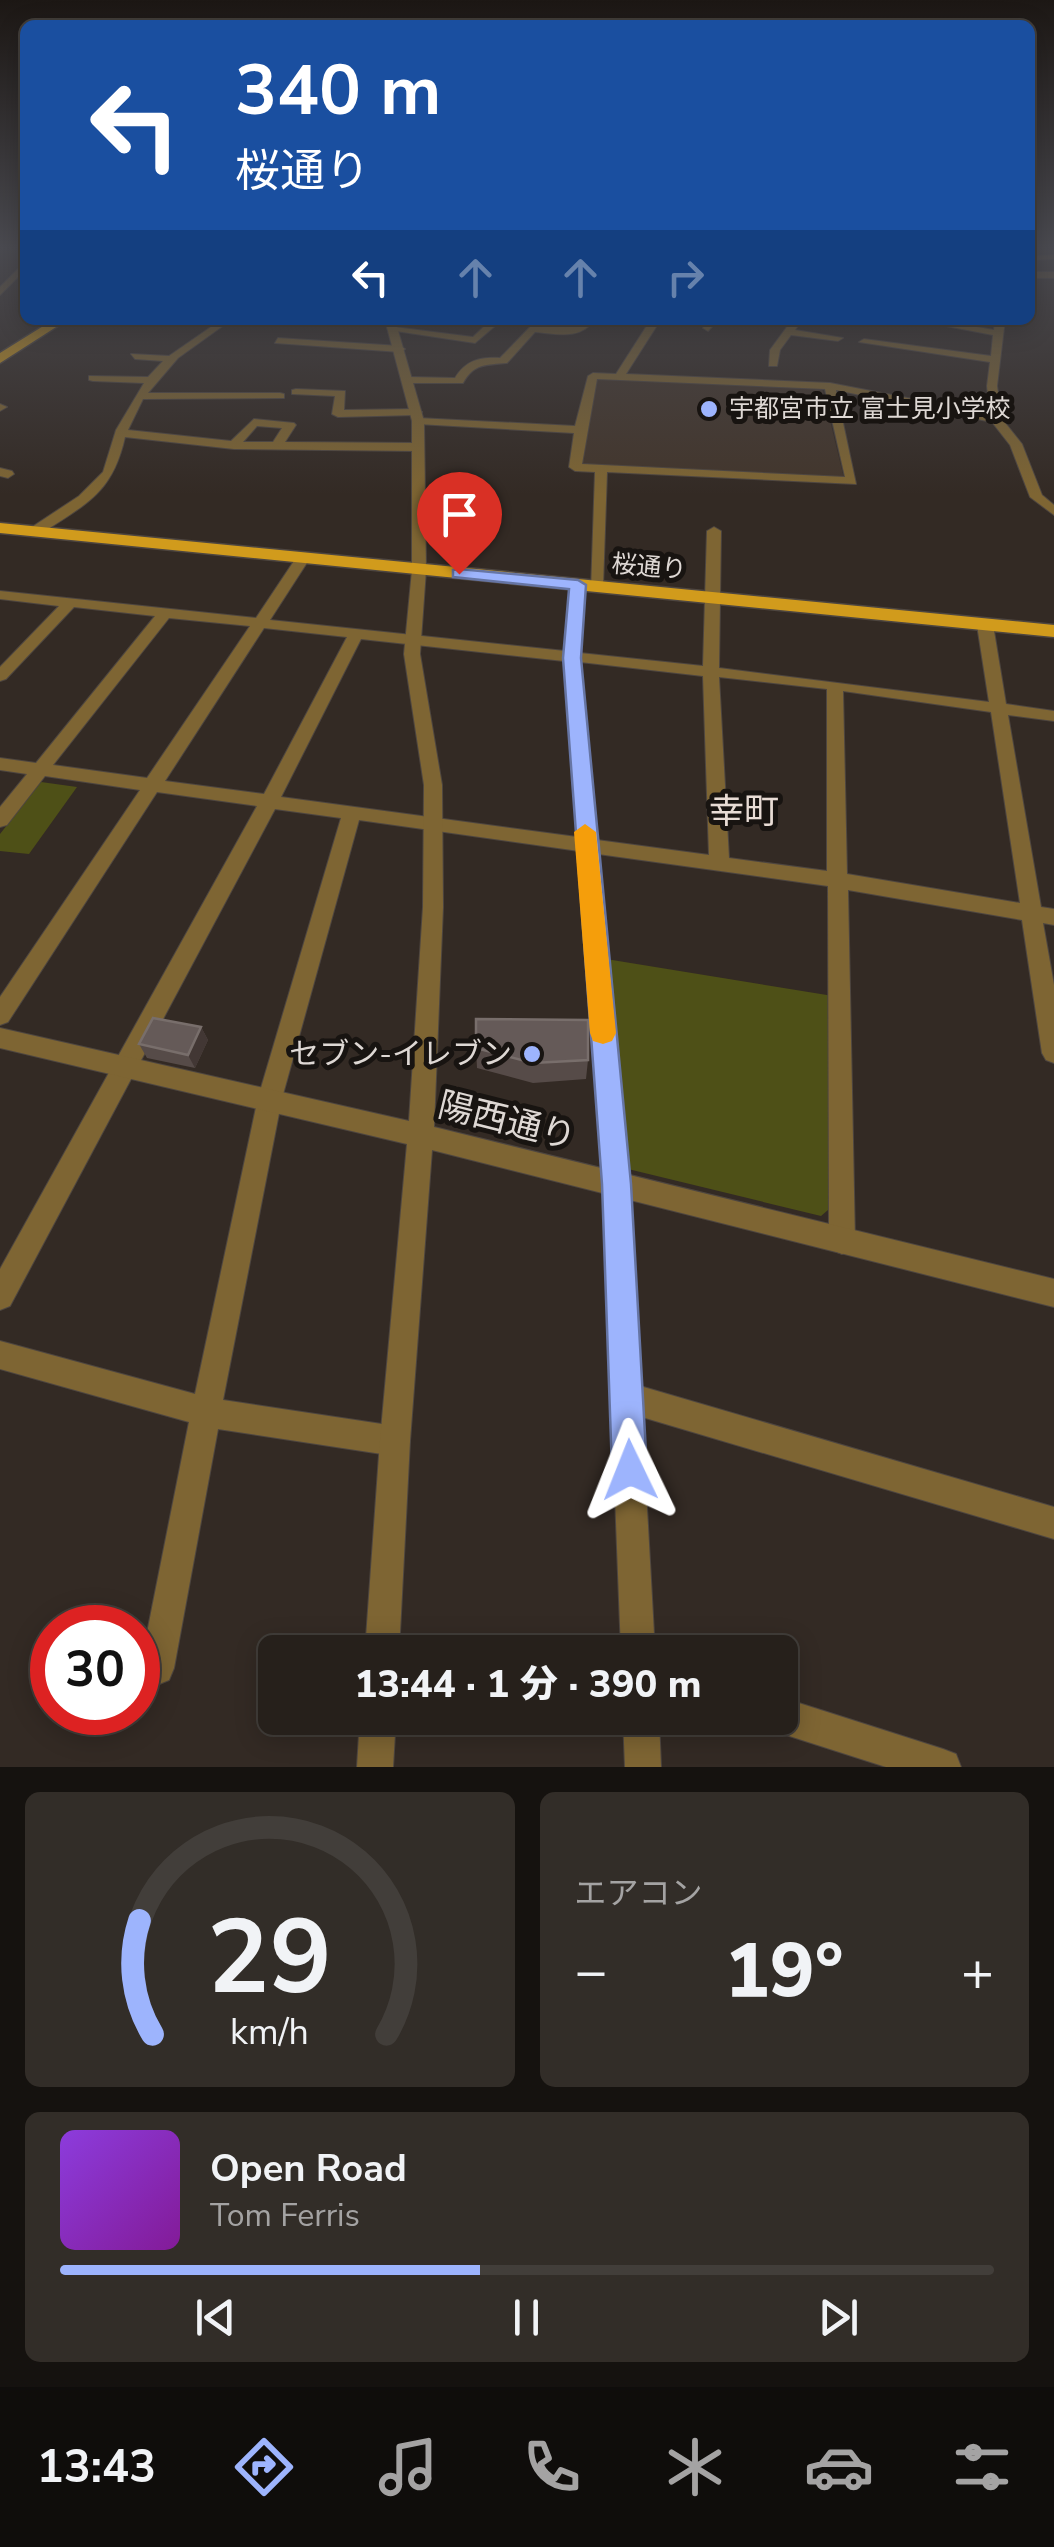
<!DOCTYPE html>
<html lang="ja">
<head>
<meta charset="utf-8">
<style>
  :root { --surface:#26201b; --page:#322d28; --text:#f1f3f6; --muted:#a4a3a3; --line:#423e3a; --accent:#9db4fd }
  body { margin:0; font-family:"Nunito Sans","Noto Sans JP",sans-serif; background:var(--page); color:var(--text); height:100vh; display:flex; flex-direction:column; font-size:38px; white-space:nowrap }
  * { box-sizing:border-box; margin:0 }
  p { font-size:32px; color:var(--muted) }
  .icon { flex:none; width:55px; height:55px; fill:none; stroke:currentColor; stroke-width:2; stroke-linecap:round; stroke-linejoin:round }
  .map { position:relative; height:1767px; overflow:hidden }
  .details { display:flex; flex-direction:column; gap:25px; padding:25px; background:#15120f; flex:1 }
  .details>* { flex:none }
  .hud { position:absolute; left:20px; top:20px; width:1015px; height:305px; border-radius:15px; box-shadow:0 5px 25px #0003,0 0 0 2px var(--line); background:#1a4fa0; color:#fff; overflow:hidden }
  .speed { position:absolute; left:30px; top:1605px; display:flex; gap:20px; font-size:50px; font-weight:700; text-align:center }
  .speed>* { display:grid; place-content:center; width:130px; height:130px; border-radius:50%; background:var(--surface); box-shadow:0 5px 25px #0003,0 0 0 2px var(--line); line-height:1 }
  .speed .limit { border:15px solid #d22; background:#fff; color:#111 }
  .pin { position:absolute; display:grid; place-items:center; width:85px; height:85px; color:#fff; margin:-102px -42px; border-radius:50% 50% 50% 0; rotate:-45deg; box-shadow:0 0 10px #0007 }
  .pin .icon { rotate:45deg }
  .me { position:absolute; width:110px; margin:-55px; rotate:358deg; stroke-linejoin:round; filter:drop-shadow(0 0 8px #0008) }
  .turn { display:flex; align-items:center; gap:35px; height:210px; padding:0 50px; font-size:45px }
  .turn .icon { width:130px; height:130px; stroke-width:2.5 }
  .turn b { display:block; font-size:70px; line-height:85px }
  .lanes { display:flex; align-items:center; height:95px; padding:0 50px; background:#0003; justify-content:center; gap:50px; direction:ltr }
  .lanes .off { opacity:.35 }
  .big { font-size:75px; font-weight:800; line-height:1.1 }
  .details .widget { flex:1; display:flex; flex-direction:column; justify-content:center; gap:15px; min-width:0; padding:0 35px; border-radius:15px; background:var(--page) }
  .details .dial { align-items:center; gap:0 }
  .dial svg { height:260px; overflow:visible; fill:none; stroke:var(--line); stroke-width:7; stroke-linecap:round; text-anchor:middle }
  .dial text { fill:var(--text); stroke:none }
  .song { display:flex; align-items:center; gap:30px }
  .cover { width:120px; height:120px; border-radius:15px; background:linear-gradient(135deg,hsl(270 70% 55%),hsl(290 70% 35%)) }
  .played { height:10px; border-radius:5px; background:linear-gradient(90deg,var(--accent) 45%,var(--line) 45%) }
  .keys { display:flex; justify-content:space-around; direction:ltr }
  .heat { display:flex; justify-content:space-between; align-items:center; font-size:55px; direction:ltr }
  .details .tiles { flex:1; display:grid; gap:25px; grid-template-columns:1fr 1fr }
  .widget:last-child { grid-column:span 2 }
  .trip { position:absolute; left:258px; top:1635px; width:540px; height:100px; border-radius:15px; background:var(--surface); box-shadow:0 5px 25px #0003,0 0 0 2px var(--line); font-weight:800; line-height:100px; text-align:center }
  .tab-bar { display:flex; height:160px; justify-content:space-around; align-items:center; background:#0f0d0b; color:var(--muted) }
  .tab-bar .icon { width:70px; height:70px }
  .tab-bar .on { color:var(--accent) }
  .tab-bar b { font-size:45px; color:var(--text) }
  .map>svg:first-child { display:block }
  .built { fill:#42352b }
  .green { fill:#4e5017 }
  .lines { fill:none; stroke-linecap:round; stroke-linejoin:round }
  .minor-casing { stroke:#4e4640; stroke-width:2 }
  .tertiary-casing { stroke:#4e4640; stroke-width:2 }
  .primary-casing { stroke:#4e4640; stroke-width:3 }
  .minor { fill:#7e6533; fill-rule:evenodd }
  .tertiary { fill:#7e6533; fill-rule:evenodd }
  .primary { fill:#d19b1c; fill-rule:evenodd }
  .wall { fill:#564b48 }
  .shaded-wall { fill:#423734 }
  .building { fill:#655a58; stroke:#786e6b; stroke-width:2.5 }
  .route { fill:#9db4fd; stroke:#6675a4; stroke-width:2.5 }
  .slow { fill:#f59e0b }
  .poi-dot { fill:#9db4fd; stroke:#181411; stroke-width:4 }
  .labels { text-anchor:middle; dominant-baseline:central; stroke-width:10; stroke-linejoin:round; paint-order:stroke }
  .far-poi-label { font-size:25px; fill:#ded8d4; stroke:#181411; text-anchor:start }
  .far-street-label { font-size:25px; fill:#ded8d4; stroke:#181411 }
  .poi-label { font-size:30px; fill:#ded8d4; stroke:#181411; text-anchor:end }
  .quarter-label { font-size:35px; fill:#e8dcd5; stroke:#181411 }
  .near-street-label { font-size:35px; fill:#ded8d4; stroke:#181411 }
</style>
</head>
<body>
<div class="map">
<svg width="1054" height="1767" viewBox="0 0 1054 1767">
  <rect width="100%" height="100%" fill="#332a24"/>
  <!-- built -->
  <path class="built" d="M596 378 822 388 844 478 581 465Z"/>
  <!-- green -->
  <path class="green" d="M41 782 77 787 29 854 0 851V834Z
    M606 959 833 996 828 1210 821 1216 628 1169 620 1161Z"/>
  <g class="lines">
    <!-- minor casing -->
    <g class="minor-casing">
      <path id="minor" d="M1054 255V259L1030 260V256Z
        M25 262V270L0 295V287Z
        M1030 272H1054V278H1030Z
        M221 320 224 325 178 358 148 393H280L284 394V398L143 399 128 430 231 441 254 419 294 423 296 425 285 442 418 443 424 447 418 451 234 449 125 437C112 495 85 504 39 535H29V529L79 496 103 472 116 430 144 383 93 381 89 380V376L148 377 163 361 135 359 131 354 169 356ZM257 426 282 428 273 442H243Z
        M491 320H502L475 343 389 330 394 327 473 337Z
        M584 320H594C581 340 557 334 535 332L507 363C486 365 474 363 463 383H409L404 380 409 377 455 378C466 360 480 357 500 358L530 327H580Z
        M640 320H650L656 327 626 374 830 383 990 414 987 386 990 362 859 342 864 339 991 356 993 335 915 320H937L994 330 995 320H1005L997 386 1002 419 1022 444 1042 495 1054 505V515L1030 497 1010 445 992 422 836 390 856 484 607 472 603 587 591 590 595 472 575 471 569 467 574 433 418 424 412 421 418 418 575 426 588 376 593 373 616 374 646 327ZM597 379 825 389 845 477 582 464Z
        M708 320H718L708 331 703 328Z
        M792 320H802L795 330 843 338 838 341 791 335 780 350 777 366H769L770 350Z
        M858 320 852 324 847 321 848 320Z
        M278 338 400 346 405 349 400 352 275 343Z
        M296 389 345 391 344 410 416 409 422 412 416 415 338 417 332 414 335 396 292 394V390Z
        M0 404 7 407 0 411Z
        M0 468 12 471 14 474 8 478 0 476Z
        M714 527 721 531 719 668 989 702 977 625 985 620 993 625 1006 704 1054 711V721L1008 715 1041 907 1054 909V925L1043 923 1054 985V1063L1046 1060 1042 1053 1022 920 848 890 855 1241 851 1250 842 1254 833 1250 829 1241 828 886 598 854 629 1184 640 1386 1054 1507V1539L642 1417 655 1652H621L603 1184 579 851 359 820 282 1098 223 1400 395 1426 406 1430 410 1441 406 1452 395 1456 218 1429 174 1668 169 1680 157 1685 145 1680 140 1668 189 1422 0 1369V1341L195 1394 258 1098 341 818 275 809 10 1306 0 1310V1269L257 806 157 792 8 1022 0 1025V997L140 790 45 776 7 825 0 827V807L27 774 0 770V758L36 763 155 616 74 607 6 679 0 681V667L59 606 0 599V591L256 618 298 555 303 554 310 558 270 620 565 651 571 585 578 581 585 585 580 653 703 666 707 531ZM169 618 250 626 147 778 53 765ZM264 628 347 637 264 794 165 781ZM361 639 564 661 577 837 281 797ZM580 662 703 676 709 855 597 840ZM719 677 827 689V871L729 858ZM843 691 991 712 1020 903 847 874Z
        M780 1697 943 1749 956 1754 961 1767H886L780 1733 767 1728 763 1718H780Z
        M623 1718H659L661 1767H625Z"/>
    </g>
    <!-- tertiary casing -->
    <g class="tertiary-casing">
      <path id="tertiary" d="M385 320H395L424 421 426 570 420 654 442 785 443 907 434 1127 1054 1279V1307L432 1150 410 1441 399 1652H365L380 1441 407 1144 0 1048V1028L409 1121 423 907 424 785 404 654 412 570V421Z
        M360 1718H396L393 1767H357Z"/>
    </g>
    <!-- primary casing -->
    <g class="primary-casing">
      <path id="primary" d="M53 320H67L0 363V353Z
        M0 523 1054 625V637L0 533Z"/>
    </g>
    <!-- minor -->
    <use href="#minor" class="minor"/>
    <!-- tertiary -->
    <use href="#tertiary" class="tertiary"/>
    <!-- primary -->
    <use href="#primary" class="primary"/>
  </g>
  <!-- wall -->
  <path class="wall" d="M201 1027 208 1040 195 1068 147 1058 139 1044Z
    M476 1048 588 1060 586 1079 533 1083 477 1068Z"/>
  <!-- shaded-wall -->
  <path class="shaded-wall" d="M201 1027 208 1040 195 1068 188 1055Z"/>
  <!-- building -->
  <path class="building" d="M153 1018 201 1027 188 1055 139 1044Z
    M476 1019 588 1020V1060L533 1063 476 1048Z"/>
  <!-- sky -->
  <linearGradient id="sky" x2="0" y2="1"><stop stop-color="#1c1714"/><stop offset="0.5" stop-color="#4a4a50"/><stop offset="1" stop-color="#4a4a50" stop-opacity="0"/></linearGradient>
  <rect width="1054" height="495" fill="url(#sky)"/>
  <!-- route -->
  <path class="route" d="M459 569 578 580 586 585 581 658 631 1184 647 1470 642 1483 630 1488 617 1483 612 1470 602 1184 563 658 569 589 453 577V570Z"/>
  <!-- slow -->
  <path class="slow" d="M585 824 596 832 616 1033 612 1041 603 1044 593 1041 590 1033 574 832Z"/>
  <!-- markers -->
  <g class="poi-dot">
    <circle cx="709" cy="409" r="10"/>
    <circle cx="532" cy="1054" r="10"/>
  </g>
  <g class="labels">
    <!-- far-poi labels -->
    <g class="far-poi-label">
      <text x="729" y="409">宇都宮市立 富士見小学校</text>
    </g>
    <!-- far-street labels -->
    <g class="far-street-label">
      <text transform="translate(649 567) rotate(5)">桜通り</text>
    </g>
    <!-- poi labels -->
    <g class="poi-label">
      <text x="512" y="1054">セブン-イレブン</text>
    </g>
    <!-- quarter labels -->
    <g class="quarter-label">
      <text x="744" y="811">幸町</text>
    </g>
    <!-- near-street labels -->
    <g class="near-street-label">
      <text transform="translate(507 1121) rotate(14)">陽西通り</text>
    </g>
  </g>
</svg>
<div class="speed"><div class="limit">30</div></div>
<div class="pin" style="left:459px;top:574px;background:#d93025"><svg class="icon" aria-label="arrive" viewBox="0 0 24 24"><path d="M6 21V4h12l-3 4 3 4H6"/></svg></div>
<svg class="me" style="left:630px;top:1470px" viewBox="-20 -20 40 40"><path d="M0-17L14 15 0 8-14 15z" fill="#9db4fd" stroke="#fff" stroke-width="4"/></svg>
<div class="trip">13:44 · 1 分 · 390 m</div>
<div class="hud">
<div class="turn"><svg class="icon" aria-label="left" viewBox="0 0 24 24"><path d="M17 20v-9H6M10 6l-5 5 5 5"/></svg><div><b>340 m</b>桜通り</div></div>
<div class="lanes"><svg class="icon" aria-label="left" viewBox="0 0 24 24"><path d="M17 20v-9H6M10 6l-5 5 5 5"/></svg><svg class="icon off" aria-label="ahead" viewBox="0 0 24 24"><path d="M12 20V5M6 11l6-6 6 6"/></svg><svg class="icon off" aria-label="ahead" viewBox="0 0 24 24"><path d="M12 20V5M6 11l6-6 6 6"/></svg><svg class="icon off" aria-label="right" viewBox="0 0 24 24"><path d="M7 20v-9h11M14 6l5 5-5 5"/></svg></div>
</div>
</div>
<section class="details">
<div class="tiles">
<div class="widget dial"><svg viewBox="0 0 100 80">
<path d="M14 69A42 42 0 1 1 86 69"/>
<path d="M14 69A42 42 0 0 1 10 34" stroke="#9db4fd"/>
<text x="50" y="56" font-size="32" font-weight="700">29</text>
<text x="50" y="72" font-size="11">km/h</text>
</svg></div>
<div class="widget"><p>エアコン</p>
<div class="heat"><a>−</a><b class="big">19°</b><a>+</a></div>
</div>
<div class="widget">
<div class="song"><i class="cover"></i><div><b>Open Road</b><p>Tom Ferris</p></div></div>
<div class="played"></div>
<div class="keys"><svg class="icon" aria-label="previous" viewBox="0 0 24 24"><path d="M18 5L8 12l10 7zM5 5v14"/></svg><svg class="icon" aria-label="pause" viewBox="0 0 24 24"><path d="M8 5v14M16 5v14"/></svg><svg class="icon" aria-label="next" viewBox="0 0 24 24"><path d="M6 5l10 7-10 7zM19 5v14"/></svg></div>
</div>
</div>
</section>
<nav class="tab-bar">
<b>13:43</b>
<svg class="icon on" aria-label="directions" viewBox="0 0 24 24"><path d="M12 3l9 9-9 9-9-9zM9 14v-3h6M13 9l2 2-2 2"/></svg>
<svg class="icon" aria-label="music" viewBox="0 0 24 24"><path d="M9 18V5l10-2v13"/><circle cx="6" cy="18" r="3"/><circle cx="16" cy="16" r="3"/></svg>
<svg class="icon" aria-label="phone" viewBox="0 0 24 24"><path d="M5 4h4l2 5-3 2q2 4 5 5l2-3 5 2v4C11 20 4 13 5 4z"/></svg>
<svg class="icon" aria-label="climate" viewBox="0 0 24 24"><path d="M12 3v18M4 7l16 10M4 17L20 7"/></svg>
<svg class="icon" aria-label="car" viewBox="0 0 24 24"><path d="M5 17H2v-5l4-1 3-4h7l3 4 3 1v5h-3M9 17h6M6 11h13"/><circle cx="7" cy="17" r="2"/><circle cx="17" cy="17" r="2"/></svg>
<svg class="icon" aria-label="filters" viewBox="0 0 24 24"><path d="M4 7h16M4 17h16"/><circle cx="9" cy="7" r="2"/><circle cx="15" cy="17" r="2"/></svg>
</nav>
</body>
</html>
